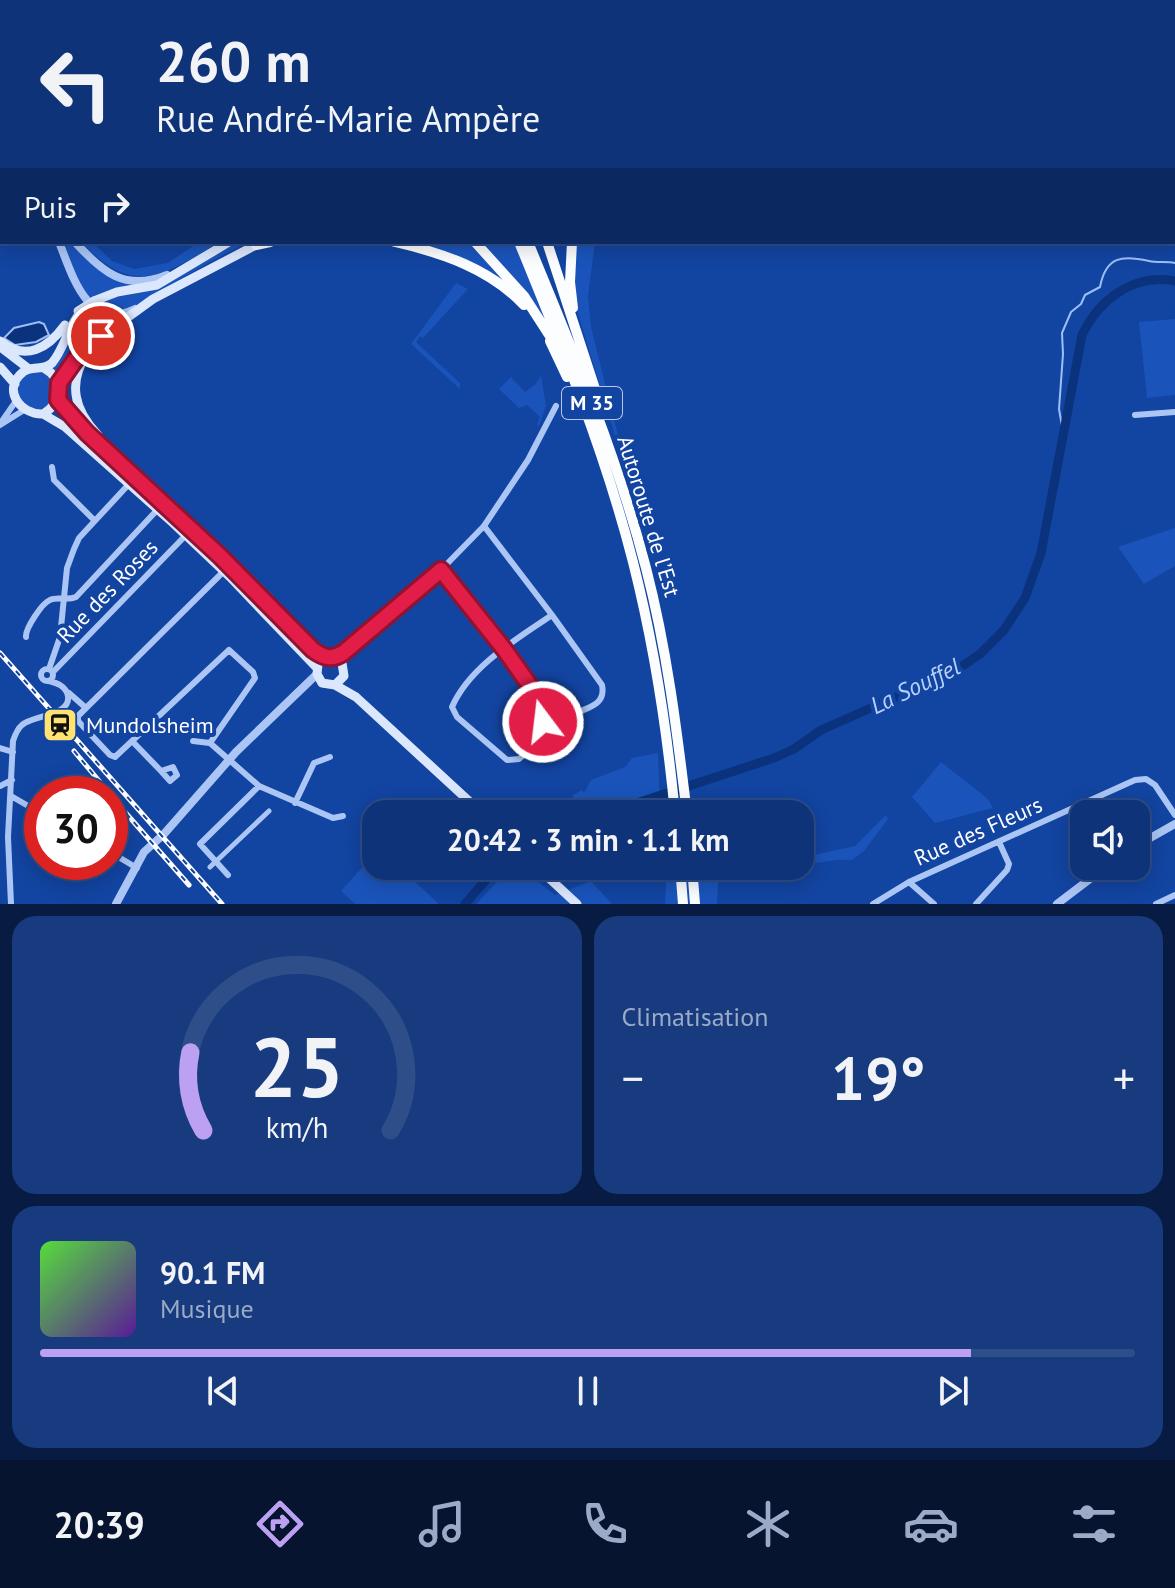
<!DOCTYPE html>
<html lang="fr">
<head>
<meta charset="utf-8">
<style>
  :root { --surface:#0e3379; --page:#173b7e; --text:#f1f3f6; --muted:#9baac6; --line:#2e4e8a; --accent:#bca0f2 }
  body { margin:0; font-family:"PT Sans",sans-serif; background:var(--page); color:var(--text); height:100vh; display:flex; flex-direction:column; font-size:30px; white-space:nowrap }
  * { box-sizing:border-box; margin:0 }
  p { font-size:26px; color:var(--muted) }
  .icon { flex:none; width:44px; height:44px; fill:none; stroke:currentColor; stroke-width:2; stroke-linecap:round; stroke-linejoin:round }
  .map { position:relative; height:904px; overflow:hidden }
  .panel { display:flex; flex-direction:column; gap:12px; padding:12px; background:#081c43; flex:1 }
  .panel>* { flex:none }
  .banner { position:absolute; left:0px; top:0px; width:1176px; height:244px; box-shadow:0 4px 20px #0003,0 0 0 2px var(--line); background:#0e3379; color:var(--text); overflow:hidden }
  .tools { position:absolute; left:1070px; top:800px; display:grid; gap:16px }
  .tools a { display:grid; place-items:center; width:80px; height:80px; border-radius:16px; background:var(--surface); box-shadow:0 4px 20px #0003,0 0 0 2px var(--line); font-size:40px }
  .speed { position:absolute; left:24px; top:776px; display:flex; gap:16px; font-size:40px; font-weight:700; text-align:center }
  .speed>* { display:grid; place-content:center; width:104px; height:104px; border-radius:50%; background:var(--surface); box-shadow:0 4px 20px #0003,0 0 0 2px var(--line); line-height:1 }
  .speed .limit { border:12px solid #d22; background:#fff; color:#111 }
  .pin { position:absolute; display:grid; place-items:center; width:68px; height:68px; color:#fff; margin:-34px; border:4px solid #fff; border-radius:50%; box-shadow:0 2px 8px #0007 }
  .me { position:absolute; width:88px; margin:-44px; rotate:345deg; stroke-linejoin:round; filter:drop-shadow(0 0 6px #0008) }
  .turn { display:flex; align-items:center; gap:28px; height:168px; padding:0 24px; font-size:36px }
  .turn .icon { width:104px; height:104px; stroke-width:2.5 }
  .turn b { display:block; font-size:56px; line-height:68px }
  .then { display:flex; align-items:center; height:76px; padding:0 24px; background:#0003; gap:16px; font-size:30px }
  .big { font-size:60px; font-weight:700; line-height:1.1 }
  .panel .card { flex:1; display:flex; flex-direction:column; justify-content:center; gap:12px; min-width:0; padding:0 28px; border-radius:24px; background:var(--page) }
  .panel .dial { align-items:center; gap:0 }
  .dial svg { height:208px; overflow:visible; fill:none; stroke:var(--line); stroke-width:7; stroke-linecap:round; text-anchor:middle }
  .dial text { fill:var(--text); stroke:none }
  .song { display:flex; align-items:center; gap:24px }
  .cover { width:96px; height:96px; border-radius:12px; background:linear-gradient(135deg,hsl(110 70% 55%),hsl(270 70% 35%)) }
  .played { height:8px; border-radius:4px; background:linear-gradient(90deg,var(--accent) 85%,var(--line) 85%) }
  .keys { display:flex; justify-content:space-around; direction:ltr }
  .heat { display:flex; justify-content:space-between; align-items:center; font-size:44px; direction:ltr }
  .panel .tiles { flex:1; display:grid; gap:12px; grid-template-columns:1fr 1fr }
  .card:last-child { grid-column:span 2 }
  .trip { position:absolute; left:362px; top:800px; width:452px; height:80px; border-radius:24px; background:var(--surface); box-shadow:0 4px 20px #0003,0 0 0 2px var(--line); font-weight:700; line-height:80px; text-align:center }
  .menu { display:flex; height:128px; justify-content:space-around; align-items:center; background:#061430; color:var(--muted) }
  .menu .icon { width:56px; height:56px }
  .menu .active { color:var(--accent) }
  .menu b { font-size:36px; color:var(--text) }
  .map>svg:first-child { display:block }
  .green { fill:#1a54bb }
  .water { fill:#0b327d; stroke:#9dbff8; stroke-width:2 }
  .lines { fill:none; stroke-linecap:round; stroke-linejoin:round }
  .stream { stroke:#9dbff8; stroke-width:2 }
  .river { stroke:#0b327d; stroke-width:9 }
  .pedestrian { stroke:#abc6f5; stroke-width:5 }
  .minor { stroke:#abc6f5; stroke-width:6 }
  .tertiary { stroke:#abc6f5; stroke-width:8 }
  .secondary { stroke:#dbe7fd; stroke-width:9 }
  .primary { stroke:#f9fbff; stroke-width:10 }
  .trunk { stroke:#fcfdff; stroke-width:10 }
  .motorway { stroke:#fff; stroke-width:11 }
  .rail-casing { stroke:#fff; stroke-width:5 }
  .rail { stroke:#1244a1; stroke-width:2; stroke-dasharray:6; stroke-linecap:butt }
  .secondary-bridge { stroke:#dbe7fd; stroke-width:9 }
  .route-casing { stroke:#92132f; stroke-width:20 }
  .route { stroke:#e11d48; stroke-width:14 }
  .labels { text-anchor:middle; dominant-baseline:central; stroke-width:8; stroke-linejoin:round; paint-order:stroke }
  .shield { fill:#1244a1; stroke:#b8c7e3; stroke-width:2 }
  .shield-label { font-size:20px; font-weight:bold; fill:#fff }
  .street-label { font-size:22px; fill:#fff; stroke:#1244a1 }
  .poi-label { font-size:22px; fill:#fff; stroke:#1244a1; text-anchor:start }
  .water-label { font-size:24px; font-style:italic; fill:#b8d1fb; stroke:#1244a1 }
</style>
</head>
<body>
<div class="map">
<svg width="1175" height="904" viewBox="0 0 1175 904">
  <rect width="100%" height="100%" fill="#1244a1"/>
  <!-- green -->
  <path class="green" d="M60 242H71C93 267 110 285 145 285L87 300Z
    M81 242H92L112 261 134 269 168 263 199 242H219C162 277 133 297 81 242Z
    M236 242H248L199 268 130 309 114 312 94 306 224 250Z
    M407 242H468L511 288Z
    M480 242H514L544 317Z
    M576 242H595L588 296 591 327 632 492 576 307 574 291Z
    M456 283 468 289 423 338 420 336 416 342 460 383V389L411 344Z
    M89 309 103 315 120 317 60 378 51 369 82 315Z
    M1175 319V395L1147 398 1139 322Z
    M17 391a19 19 0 1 1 38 0a19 19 0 1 1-38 0Z
    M541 376 546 406 539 426 537 424 540 417 527 405 519 408 499 389 511 377 525 392 535 385Z
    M1175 528V566L1144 584 1118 547Z
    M658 753 660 804 629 814H572L573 795 582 790 584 793 591 780 625 767 632 758Z
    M941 762 988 799 993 808 935 823 912 797Z
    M886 815 888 819 864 851 852 860C832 858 819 865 800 863V855L809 856 855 846Z
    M376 852V866H398L439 904H355L341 891Z
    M512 866H518L555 895 591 881 612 904H476Z
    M667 866H719L717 904H665Z"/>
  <!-- water -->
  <path class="water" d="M39 322 44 324 49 335 36 342 15 345 4 338 14 328Z"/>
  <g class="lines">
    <!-- stream -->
    <path class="stream" d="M1063 432 1059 409 1063 354 1062 333 1071 312 1081 304 1085 295 1100 287C1106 256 1122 255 1149 261 1157 263 1167 261 1175 263"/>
    <!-- river -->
    <path class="river" d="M603 814 774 758 794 749 821 730 955 671 980 654 1004 630 1025 598 1041 553 1082 335C1099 300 1133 273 1175 281
      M465 904 498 866"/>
    <!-- pedestrian -->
    <path class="pedestrian" d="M210 867 269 811"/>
    <!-- minor -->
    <path class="minor" d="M1173 0 1175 1
      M1174 14 1175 13
      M1135 415 1175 412
      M2 421 16 401
      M0 425 24 410
      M52 467 54 480 95 521
      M484 526 552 615 602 685C607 709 580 707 567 719 564 722 562 727 560 730L550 732 519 759 507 760 457 717 452 707C470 666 517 639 552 615
      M441 570 504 649 545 707 547 714
      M223 572 78 716V721L110 755 115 757 229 650 253 672 255 678 210 743 259 786 333 818 343 816
      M26 637C25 629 42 603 50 600 57 596 67 601 76 597L158 509
      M335 658 441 570 484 526 528 460 556 406
      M41 675a6 6 0 1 1 12 0a6 6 0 1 1-12 0Z
      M49 669 60 637 67 568 74 549 79 538 129 484
      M53 672 186 535
      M69 693 86 708
      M548 709 571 716
      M543 737V718L551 711
      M132 741 161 771 173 767 177 775 170 781 161 771
      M193 741 210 743
      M0 748 13 752
      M0 786 12 780
      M11 796 42 814
      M295 803 314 763 330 757
      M110 852 137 868
      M228 875 200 844 259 786
      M909 882 934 904
      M11 904 8 837 13 741C15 735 17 729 22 725 33 715 71 716 68 696 66 686 57 683 49 681
      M873 904 909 882 1135 780 1146 779 1155 785 1175 815
      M976 904 1007 870 1009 864 999 842
      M1156 904 1175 895"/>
    <!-- tertiary -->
    <path class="tertiary" d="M3 0 5 2
      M18 2 20 0
      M0 119 2 116
      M0 129 2 126
      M0 162 2 164
      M0 173 2 174
      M59 242C72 274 87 332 135 309
      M75 242C102 272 125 292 167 275
      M1136 846 1175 824
      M116 904 144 852 164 834 236 752 317 674
      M1057 904 1107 866"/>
    <!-- secondary -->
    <path class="secondary" d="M94 301 117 292 157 285 229 242
      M0 341C26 362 48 348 65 325
      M3 349 29 369
      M88 352C67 383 74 410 98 435
      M0 367 15 384
      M44 368C65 380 63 402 43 414 21 415 1 390 23 372 32 365 44 371 52 363 64 349 68 327 80 313
      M59 383 88 346 153 299 256 245
      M58 400 87 433 204 541 313 650 342 663 344 676 335 685
      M43 414 65 427 173 523 230 577 316 667
      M318 665 317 674 322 683 335 685 356 697 483 814
      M536 866 577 904"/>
    <!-- primary -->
    <path class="primary" d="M490 2H512
      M588 2 594 0"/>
    <!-- trunk -->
    <path class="trunk" d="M419 0 420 2
      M641 2V0
      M395 242C443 253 490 269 524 305
      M475 242 524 296 555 344
      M519 242C562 347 605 452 633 562 654 645 667 729 675 814
      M528 242C572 348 617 456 646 568 667 649 677 731 687 814
      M547 242 600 404
      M572 242 570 282 573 308
      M256 245 270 242
      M550 341 567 377
      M680 866 683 904
      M692 866 695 904"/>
    <!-- motorway -->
    <path class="motorway" d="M428 0 429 2
      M347 2 348 0
      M364 2V0"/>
    <!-- rail casing -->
    <g class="rail-casing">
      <path id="rail" d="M0 653 222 904
        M74 751 110 794
        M110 795 189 885"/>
    </g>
    <!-- rail -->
    <use href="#rail" class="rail"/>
    <!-- secondary-bridge -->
    <path class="secondary-bridge" d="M78 311 94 301"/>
  </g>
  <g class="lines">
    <!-- route casing -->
    <g class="route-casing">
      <path id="route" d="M101 336 78 356 59 383 58 400 87 433 220 556 313 650C324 658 332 660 343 653L441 570 504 649 545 707 551 711 545 715 543 722"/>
    </g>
    <!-- route -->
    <use href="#route" class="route"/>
  </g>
  <!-- icons -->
  <defs>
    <g id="station-square" transform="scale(1.8)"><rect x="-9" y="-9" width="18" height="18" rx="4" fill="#ffe26f" stroke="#1244a1"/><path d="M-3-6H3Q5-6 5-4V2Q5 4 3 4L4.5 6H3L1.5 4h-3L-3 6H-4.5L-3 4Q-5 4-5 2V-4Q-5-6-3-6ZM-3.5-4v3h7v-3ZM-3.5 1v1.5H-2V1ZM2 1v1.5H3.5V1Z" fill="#111"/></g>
  </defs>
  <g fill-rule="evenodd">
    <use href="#station-square" x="60" y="725"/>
  </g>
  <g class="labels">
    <!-- shield labels -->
    <rect class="shield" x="562" y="387" width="60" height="32" rx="6"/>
    <g class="shield-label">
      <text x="592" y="403">M 35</text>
    </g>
    <!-- street labels -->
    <g class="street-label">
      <text transform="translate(649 516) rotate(73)">Autoroute de l’Est</text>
      <text transform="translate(107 591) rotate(-46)">Rue des Roses</text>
      <text transform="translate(978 831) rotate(-24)">Rue des Fleurs</text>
    </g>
    <!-- poi labels -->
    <g class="poi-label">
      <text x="86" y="725">Mundolsheim</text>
    </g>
    <!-- water labels -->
    <g class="water-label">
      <text transform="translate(915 686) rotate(-26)">La Souffel</text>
    </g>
  </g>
</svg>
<div class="tools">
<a><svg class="icon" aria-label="sound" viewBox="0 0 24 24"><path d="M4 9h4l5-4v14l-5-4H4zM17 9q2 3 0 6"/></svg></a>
</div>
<div class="speed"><div class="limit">30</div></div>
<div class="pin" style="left:101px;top:336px;background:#d93025"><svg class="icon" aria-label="arrive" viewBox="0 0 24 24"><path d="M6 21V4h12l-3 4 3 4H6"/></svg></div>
<svg class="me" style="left:543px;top:722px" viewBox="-20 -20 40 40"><circle r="17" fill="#e11d48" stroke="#fff" stroke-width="3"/><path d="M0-11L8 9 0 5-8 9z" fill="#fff"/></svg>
<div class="trip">20:42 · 3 min · 1.1 km</div>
<div class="banner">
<div class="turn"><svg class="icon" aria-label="left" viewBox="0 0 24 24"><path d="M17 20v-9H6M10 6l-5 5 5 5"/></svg><div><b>260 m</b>Rue André-Marie Ampère</div></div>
<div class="then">Puis<svg class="icon" aria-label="right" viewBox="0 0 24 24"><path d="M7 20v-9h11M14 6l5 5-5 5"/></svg></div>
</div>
</div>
<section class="panel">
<div class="tiles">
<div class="card dial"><svg viewBox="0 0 100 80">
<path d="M14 69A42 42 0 1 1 86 69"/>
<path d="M14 69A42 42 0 0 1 9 39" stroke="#bca0f2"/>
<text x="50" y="56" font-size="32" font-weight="700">25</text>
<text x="50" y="72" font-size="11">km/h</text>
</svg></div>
<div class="card"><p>Climatisation</p>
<div class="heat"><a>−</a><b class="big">19°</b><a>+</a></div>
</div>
<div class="card">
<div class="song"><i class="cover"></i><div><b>90.1 FM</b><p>Musique</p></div></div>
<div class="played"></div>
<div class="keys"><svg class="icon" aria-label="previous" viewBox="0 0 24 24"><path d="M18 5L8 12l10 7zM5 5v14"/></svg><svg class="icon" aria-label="pause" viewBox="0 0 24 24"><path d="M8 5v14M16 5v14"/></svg><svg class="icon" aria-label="next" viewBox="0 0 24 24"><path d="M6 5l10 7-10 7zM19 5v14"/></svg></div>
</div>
</div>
</section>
<nav class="menu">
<b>20:39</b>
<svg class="icon active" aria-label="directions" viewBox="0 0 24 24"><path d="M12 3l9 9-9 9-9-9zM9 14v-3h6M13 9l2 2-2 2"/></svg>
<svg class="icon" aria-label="music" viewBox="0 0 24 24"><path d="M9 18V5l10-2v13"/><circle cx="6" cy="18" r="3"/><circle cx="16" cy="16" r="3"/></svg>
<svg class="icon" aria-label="phone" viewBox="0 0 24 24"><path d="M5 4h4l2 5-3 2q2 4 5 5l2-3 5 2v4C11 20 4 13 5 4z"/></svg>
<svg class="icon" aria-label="climate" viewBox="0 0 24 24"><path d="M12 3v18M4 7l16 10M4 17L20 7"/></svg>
<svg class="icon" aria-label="car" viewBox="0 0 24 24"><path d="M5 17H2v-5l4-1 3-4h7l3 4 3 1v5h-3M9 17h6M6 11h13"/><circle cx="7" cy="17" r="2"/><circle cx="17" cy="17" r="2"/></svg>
<svg class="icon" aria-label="filters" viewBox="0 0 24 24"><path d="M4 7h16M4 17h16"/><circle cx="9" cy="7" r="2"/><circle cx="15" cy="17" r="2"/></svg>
</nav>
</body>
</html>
